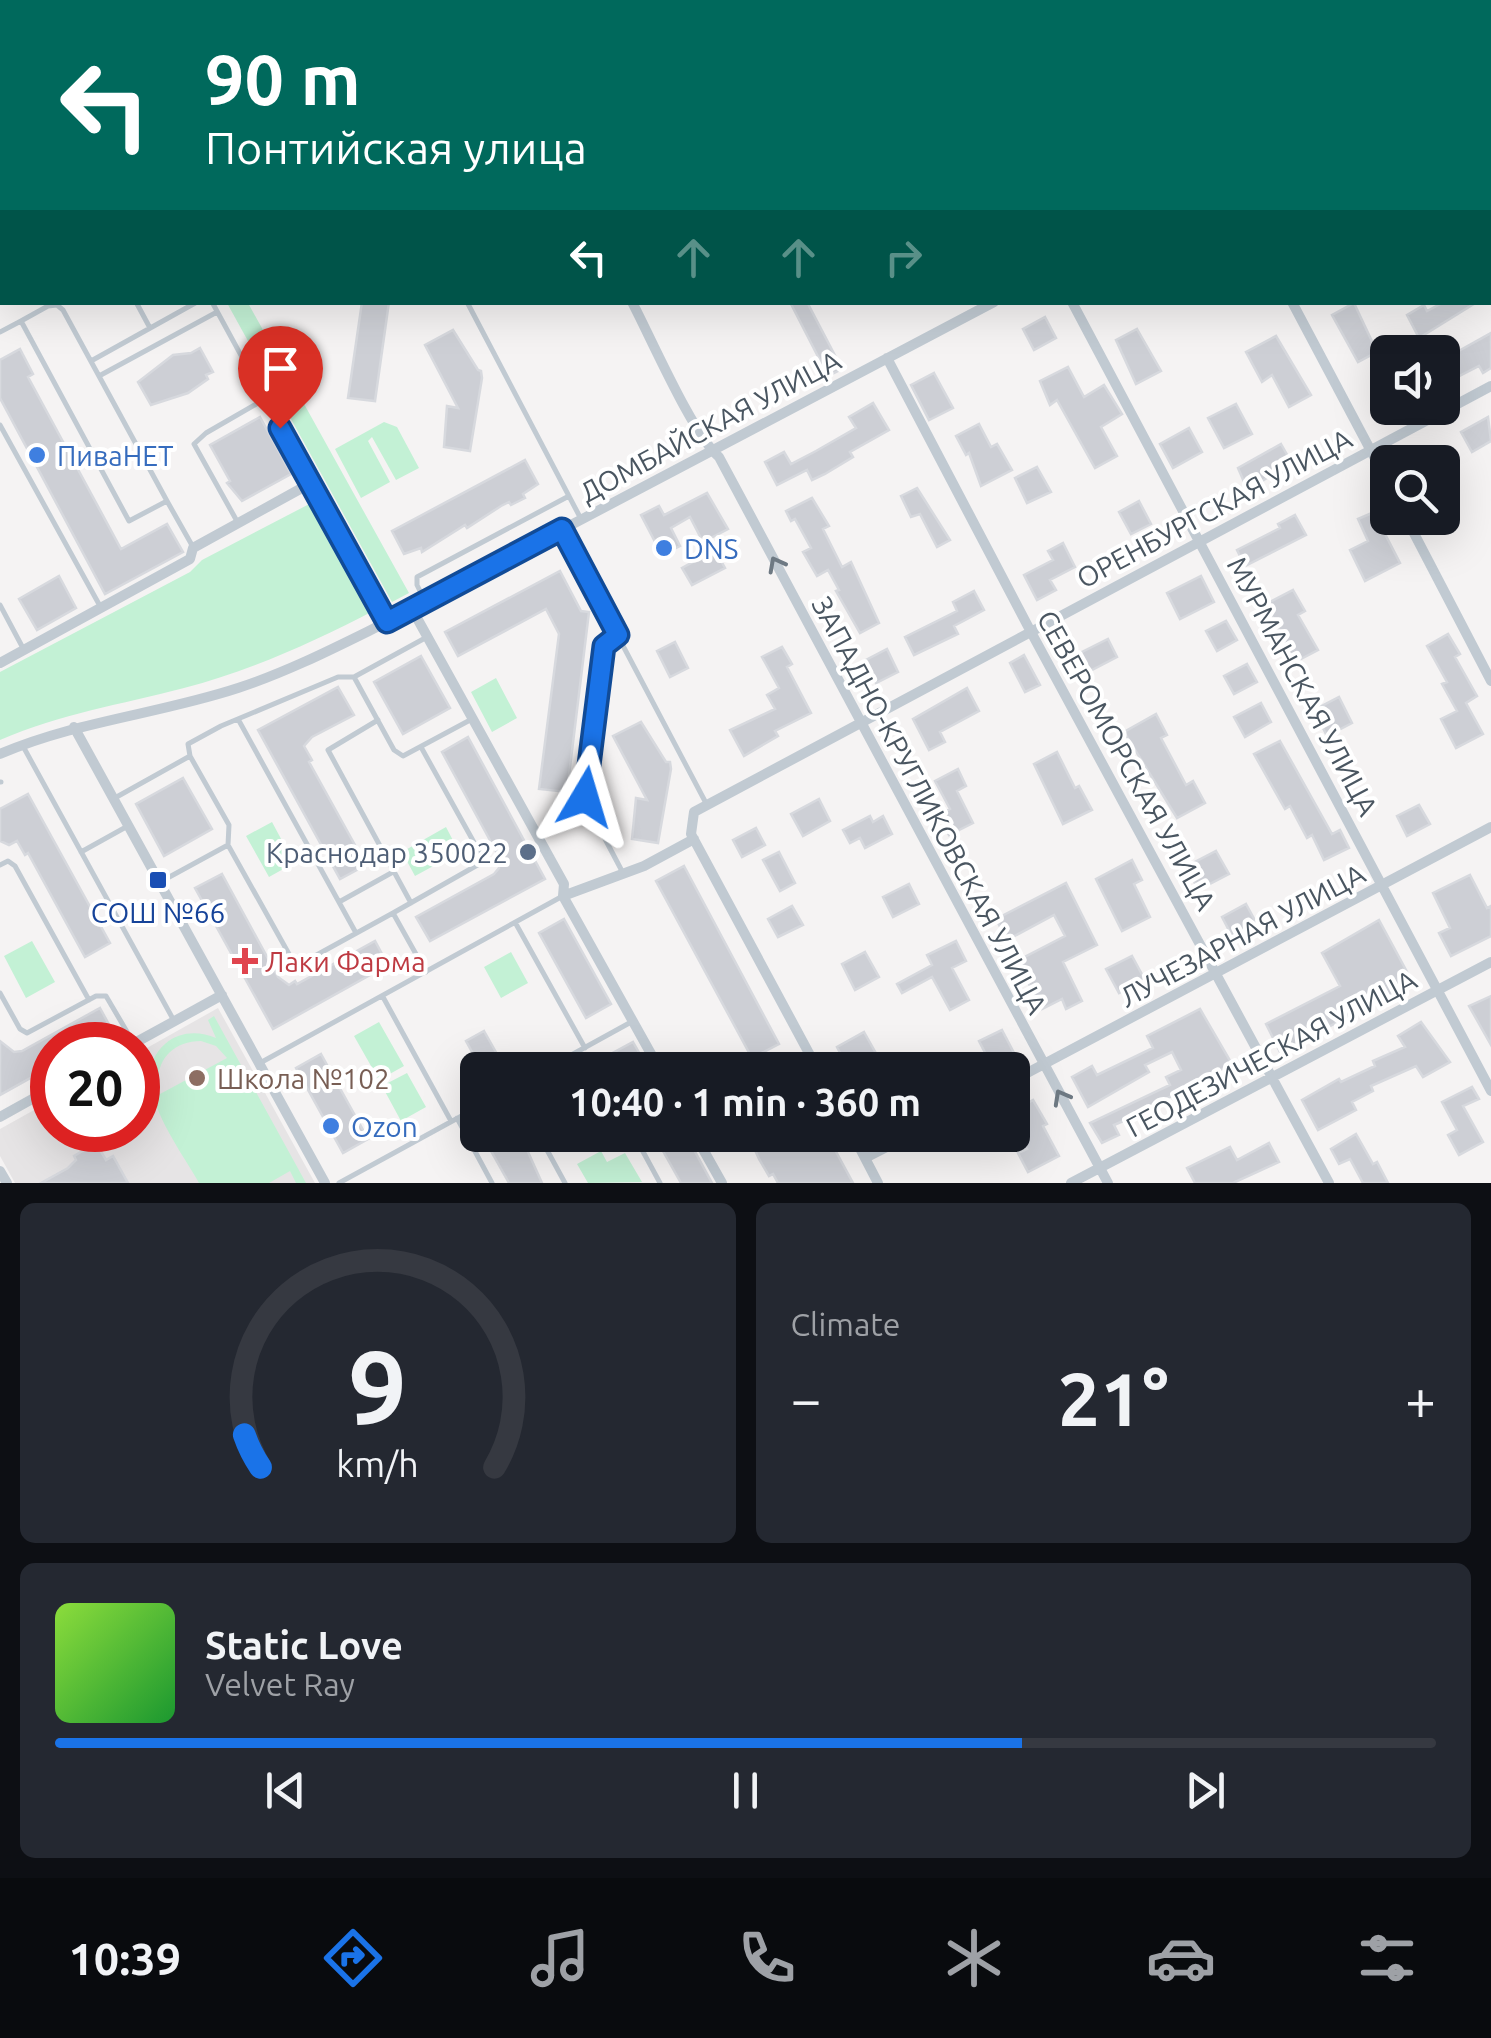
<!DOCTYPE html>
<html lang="en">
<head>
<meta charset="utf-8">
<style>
  :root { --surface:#171b24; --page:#242831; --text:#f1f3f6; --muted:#9ea1a6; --line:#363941; --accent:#1a73e8 }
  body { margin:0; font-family:Ubuntu,sans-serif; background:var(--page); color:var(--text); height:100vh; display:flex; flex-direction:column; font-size:38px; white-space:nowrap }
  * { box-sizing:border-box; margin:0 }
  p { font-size:32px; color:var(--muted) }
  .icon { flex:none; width:55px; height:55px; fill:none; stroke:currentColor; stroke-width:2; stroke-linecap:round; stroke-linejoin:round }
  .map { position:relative; height:1183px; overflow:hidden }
  .sheet { display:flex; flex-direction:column; gap:20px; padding:20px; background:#0d0f14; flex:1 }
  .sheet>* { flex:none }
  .banner { position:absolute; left:0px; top:0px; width:1492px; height:305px; box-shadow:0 10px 40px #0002; background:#00695c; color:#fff; overflow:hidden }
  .tools { position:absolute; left:1370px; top:335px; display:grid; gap:20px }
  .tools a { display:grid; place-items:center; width:90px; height:90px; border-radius:15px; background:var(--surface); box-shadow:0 10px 40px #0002; font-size:50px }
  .speed { position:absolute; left:30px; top:1022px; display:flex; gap:20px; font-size:50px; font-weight:700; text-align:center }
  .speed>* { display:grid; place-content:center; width:130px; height:130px; border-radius:50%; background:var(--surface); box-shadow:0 10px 40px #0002; line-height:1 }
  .speed .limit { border:15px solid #d22; background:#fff; color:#111 }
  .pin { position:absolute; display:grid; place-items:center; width:85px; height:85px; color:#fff; margin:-102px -42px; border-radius:50% 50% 50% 0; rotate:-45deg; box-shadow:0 0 10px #0007 }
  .pin .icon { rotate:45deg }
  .me { position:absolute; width:110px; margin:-55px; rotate:7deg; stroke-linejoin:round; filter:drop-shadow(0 0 8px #0008) }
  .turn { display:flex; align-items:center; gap:35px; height:210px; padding:0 40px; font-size:45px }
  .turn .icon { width:130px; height:130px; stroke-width:2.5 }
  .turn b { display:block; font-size:70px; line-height:85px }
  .lanes { display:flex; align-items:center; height:95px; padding:0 40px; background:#0003; justify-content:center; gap:50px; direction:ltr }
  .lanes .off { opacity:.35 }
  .big { font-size:75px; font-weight:700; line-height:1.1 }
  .sheet .widget { flex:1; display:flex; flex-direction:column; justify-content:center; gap:15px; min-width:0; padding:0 35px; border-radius:15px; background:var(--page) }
  .sheet .dial { align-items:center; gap:0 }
  .dial svg { height:260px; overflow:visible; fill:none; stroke:var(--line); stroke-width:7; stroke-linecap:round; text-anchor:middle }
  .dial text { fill:var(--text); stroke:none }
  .song { display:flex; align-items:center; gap:30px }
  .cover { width:120px; height:120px; border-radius:15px; background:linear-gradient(135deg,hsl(90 70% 55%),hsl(130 70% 35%)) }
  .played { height:10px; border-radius:5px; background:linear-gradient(90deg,var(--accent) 70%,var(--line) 70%) }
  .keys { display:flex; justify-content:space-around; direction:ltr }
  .heat { display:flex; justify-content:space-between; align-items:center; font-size:55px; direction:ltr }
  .sheet .tiles { flex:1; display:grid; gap:20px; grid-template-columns:1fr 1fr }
  .widget:last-child { grid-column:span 2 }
  .trip { position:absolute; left:460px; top:1052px; width:570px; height:100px; border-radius:15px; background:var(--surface); box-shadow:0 10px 40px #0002; font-weight:700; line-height:100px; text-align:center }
  .menu { display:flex; height:160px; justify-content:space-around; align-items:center; background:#090b0e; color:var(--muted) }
  .menu .icon { width:70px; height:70px }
  .menu .active { color:var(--accent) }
  .menu b { font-size:45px; color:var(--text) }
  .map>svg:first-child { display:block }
  .education { fill:#e6e4e5 }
  .green { fill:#c3f1d5; fill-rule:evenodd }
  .building { fill:#cdcfd5; stroke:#d7d9de; stroke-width:2.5 }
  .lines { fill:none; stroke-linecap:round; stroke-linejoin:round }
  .lane { stroke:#c1cad2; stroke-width:5 }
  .street { stroke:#c1cad2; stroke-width:10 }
  .oneway { stroke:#6e7983 }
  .route-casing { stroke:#114b97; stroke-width:25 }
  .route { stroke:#1a73e8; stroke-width:18 }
  .shop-dot { fill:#3f7fe0; stroke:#fff; stroke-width:4 }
  .service-dot { fill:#5c6f8a; stroke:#fff; stroke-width:4 }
  .transit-dot { fill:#1a4fb4; stroke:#fff; stroke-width:4 }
  .health-dot { fill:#e0444e; stroke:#fff; stroke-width:4 }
  .education-dot { fill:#8d6e63; stroke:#fff; stroke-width:4 }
  .labels { text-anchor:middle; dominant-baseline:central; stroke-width:8; stroke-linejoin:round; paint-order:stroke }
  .street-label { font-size:28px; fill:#4a5661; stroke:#fff }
  .shop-label { font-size:28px; fill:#366cbe; stroke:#fff; text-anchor:start }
  .service-label { font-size:28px; fill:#4e5e75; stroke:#fff; text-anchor:end }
  .transit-label { font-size:28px; fill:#164399; stroke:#fff }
  .health-label { font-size:28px; fill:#be3a42; stroke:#fff; text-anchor:start }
  .education-label { font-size:28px; fill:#785e54; stroke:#fff; text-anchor:start }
</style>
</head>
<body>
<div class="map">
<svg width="1491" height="1183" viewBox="0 0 1491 1183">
  <rect width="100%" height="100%" fill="#f5f3f3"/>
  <!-- education -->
  <path class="education" d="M218 1008 315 1183H15L0 1156V1129L52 1100V1130H138V1053Z"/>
  <!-- green -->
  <path class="green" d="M227 303H248L409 593 392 602Z
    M384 422 397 427 419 468 396 480 372 437 368 441 390 482 361 498 335 449Z
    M315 501 375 610C314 642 252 670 184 688 120 705 62 713 0 740V672L190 572 202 560Z
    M496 678 517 718 492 732 471 692Z
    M272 822 294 863 269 877 246 836Z
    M446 827 459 852 415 876 402 852Z
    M32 941 55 982 26 998 4 956Z
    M511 952 528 983 501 998 484 967Z
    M214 1016 306 1183H296L290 1171 269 1183H199C180 1148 124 1079 165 1044 180 1031 199 1031 216 1038L208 1020ZM201 1041 216 1046 227 1058 160 1094C152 1065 170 1041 201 1041Z
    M379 1022 404 1066 379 1080 354 1036Z
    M407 1073 426 1107 401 1121 382 1086Z
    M601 1151 607 1162 625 1153 642 1182 588 1183 577 1164Z"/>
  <!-- building -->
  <path class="building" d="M362 302H389L375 401 348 398Z
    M790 302H807L842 369 828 376Z
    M1444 302H1477L1419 338 1407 315 1424 305 1427 311Z
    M1354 303 1377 352 1358 362 1332 315Z
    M1045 317 1056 338 1034 350 1023 329Z
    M1137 329 1161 371 1136 384 1116 340Z
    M453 330 478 370 481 371 482 378 470 451 444 447 447 406 458 408 425 345Z
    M1491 333V368L1483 373 1479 366 1442 385V356L1454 350 1455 353Z
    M1276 336 1311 395 1289 407 1272 375 1262 382 1246 352Z
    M200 348 213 372 206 375 208 379 188 393 151 405 138 382 173 355 191 353Z
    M20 349 33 374 28 377 121 549 167 524 183 552 105 594 0 398V360Z
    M1068 367 1084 397 1104 385 1122 414 1101 427 1117 456 1095 468 1057 400 1050 405 1040 381Z
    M934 373 953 408 929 420 911 385Z
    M873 403 889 430 850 452 853 457 825 474 812 480 807 470 777 485 765 462 784 452 791 464 816 451 856 428 849 417Z
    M1236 404 1252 434 1224 448 1208 418Z
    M260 417 291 474 242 501 227 483 230 481 210 445Z
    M1488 417 1491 441 1472 452 1461 432Z
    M979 424 991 447 997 444 1012 470 981 486 969 453 966 455 956 436Z
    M1189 428 1202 452 1173 468 1160 444Z
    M1281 444 1293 465 1273 478 1271 475 1248 491 1238 468Z
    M525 460 538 484 523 494 525 498 511 505 509 502 501 506 467 528 465 525 422 552 421 548 404 554 392 531Z
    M1037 467 1051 492 1027 503 1015 478Z
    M917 488 950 540 937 547 920 514 911 517 901 496Z
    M707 493 728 529 703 542 690 517 671 528 680 546 662 555 641 515 659 506 664 515Z
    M812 498 829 526 823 529 842 567 851 562 879 623 860 633 836 591 839 590 828 570 817 576 803 552 811 548 795 519 791 521 786 511Z
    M1139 501 1151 524 1131 534 1119 512Z
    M1381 509 1389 525 1382 528 1400 563 1365 581 1350 550 1368 541 1358 519Z
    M1295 515 1306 535 1245 566 1237 550 1280 528 1278 524Z
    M1063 543 1075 567 1050 580 1056 590 1037 600 1024 575 1053 560 1048 551Z
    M715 550 725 568 692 585 682 568Z
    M560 571 581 611 589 612 567 792 539 789 559 634 546 609 458 656 445 632Z
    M59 576 76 608 37 630 19 599Z
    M1201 576 1214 602 1180 619 1167 593Z
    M1293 590 1305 611 1298 615 1318 650 1295 662 1266 604Z
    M974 591 984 610 954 626 958 634 914 655 905 637 957 611 953 602Z
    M1226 621 1237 640 1217 651 1206 631Z
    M1448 634 1460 654 1455 657 1477 696 1466 703 1483 734 1456 748 1441 719 1457 711 1442 684 1447 682 1427 646Z
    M1108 639 1117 657 1088 672 1078 654Z
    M675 642 688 668 670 677 657 651Z
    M782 647 792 664 787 667 811 713 775 731 778 736 744 756 730 730 775 709 767 695 779 688 762 657Z
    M887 649 898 672 876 683 864 661Z
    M1024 655 1040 685 1025 692 1010 663Z
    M421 656 450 708 403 734 374 682Z
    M1247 664 1257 682 1234 694 1224 676Z
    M338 687 354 715 312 737 304 746 312 760 309 762 366 865 340 879 258 730Z
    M967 688 979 711 940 732 945 742 929 750 913 719Z
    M1339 697 1352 723 1327 736 1314 710Z
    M1261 703 1271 722 1245 737 1234 717Z
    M1156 714 1167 735 1161 738 1186 785 1193 781 1205 803 1177 818 1124 732Z
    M641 722 666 762H670L671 769 658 843 632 839 636 798 647 800 613 736Z
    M468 737 545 879 430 941 416 917 494 874 499 868 498 855 442 752Z
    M1280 741 1332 834 1340 830 1349 848 1324 860 1312 835 1307 838 1290 806 1285 809 1254 754Z
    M1057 752 1075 788 1079 786 1092 810 1063 824 1034 764Z
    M958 769 966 786 957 791 973 823 949 835 938 815 950 809 935 781Z
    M183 778 212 829 164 856 136 804Z
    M28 794 110 943 85 957 28 853 25 855 17 841 9 845 0 841V809Z
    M819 799 830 821 803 836 791 814Z
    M1419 805 1430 824 1407 836 1397 816Z
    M870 816 873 822 883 816 892 834 865 848 860 838 850 843 843 830Z
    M756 828 765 845 742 857 733 840Z
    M1216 851 1229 874 1198 890 1187 866Z
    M779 852 795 883 780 891 763 860Z
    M1132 860 1142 880 1134 884 1150 917 1122 931 1096 879Z
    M684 866 779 1044 752 1058 656 881Z
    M222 874 278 977 289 985 295 981 297 984 375 941 388 965 273 1029 195 888Z
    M1470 875 1487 908 1491 906V936L1451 956 1439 933 1450 928 1433 893Z
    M1066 883 1097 945 1063 962 1082 1001 1066 1009 1062 999 1042 1009 1017 961 1065 936 1054 915 1007 940 996 919Z
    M909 884 919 904 893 917 883 897Z
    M1246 904 1258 926 1233 938 1222 917Z
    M792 906 803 925 778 937 768 919Z
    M564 919 611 1004 586 1018 539 933Z
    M1379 920 1413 983 1280 1052 1266 1024 1340 986 1322 953Z
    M956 941 966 961 952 968 969 1000 950 1010 932 977 902 993 897 984 932 965 927 955Z
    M865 952 879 977 855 990 842 964Z
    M1132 956 1145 980 1119 993 1106 969Z
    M1491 996V1045L1469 1006Z
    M100 1008 113 1032 90 1045H52V1066L0 1095V1041L14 1052 22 1051Z
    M1200 1009 1232 1064 1166 1099 1168 1102 1114 1125 1119 1135 1102 1143 1090 1123 1170 1085 1166 1077 1181 1070 1172 1052 1145 1065 1149 1072 1088 1107 1072 1077 1092 1066 1097 1075 1153 1048 1147 1036Z
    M1421 1022 1450 1062 1423 1077 1416 1066 1371 1086 1373 1091 1352 1102 1356 1110 1318 1130 1302 1100 1339 1079 1341 1082 1375 1066 1373 1061 1405 1047 1398 1036Z
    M1002 1030 1014 1053 991 1064 979 1041Z
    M484 1031 506 1070H482L466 1041Z
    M864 1032 878 1057 849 1070 837 1047Z
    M633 1042 649 1070H581Z
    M321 1054 368 1139 343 1153 296 1068Z
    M1472 1087 1479 1099 1463 1106 1483 1142 1459 1155 1448 1135 1457 1130 1442 1102Z
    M1033 1100 1047 1124 1043 1126 1059 1156 1028 1172 1018 1153 1027 1149 1012 1125V1112Z
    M1356 1134 1373 1164 1377 1162 1388 1183H1363L1350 1159 1339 1164 1331 1149Z
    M482 1135H539L524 1143 542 1183H509Z
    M654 1135H686L712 1183H681Z
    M757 1135H827L853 1183H778L773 1174 769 1176 759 1159 755 1150Z
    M96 1143 106 1160 113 1156 128 1183H41L68 1168 76 1160 74 1156Z
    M1269 1143 1279 1162 1233 1183H1195L1187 1168 1230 1147 1237 1160Z"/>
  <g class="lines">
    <!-- lane -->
    <path class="lane" d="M307 0 308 2
      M700 0 701 2
      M872 0 873 2
      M989 0 990 2
      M1129 0 1130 2
      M1184 0 1185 2
      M1299 0 1300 2
      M33 2 38 0
      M905 2 910 0
      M1361 2H1362
      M0 19 2 18
      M0 108 2 107
      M0 115 2 119
      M0 185 2 186
      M0 267 2 266
      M136 302 150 328
      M212 302 385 620
      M467 302 581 519
      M21 321 48 306 57 305 63 310 167 501
      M0 332 21 321 129 521 167 501 193 547
      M91 361 197 302
      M99 376 217 312
      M0 425 100 606
      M238 523 194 444 206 433 265 399
      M563 532 707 805
      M424 599 417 585V577L569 496
      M0 605 24 650
      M618 635 604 646 585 801 623 873
      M354 677 394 750 403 756 472 719
      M238 719 356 933
      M378 720 328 750 411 903
      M24 748 173 1019
      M190 756 188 744 221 726 338 677H354L427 637
      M0 782H1
      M113 799 190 756 229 825 228 845
      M81 852 126 827
      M0 865 8 861 15 866 89 1000
      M162 881 228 845 294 963H302L393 913 426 972
      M339 902 393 872
      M393 913 481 863V855L421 747
      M516 924 585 1048
      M0 993 20 1029 27 1033 96 996H106L133 1042
      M383 997 451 1121
      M260 1063 561 897
      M544 1070 633 1021
      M457 1118 492 1183
      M605 1135 614 1140 625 1135
      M634 1135 660 1183
      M339 1183 478 1107
      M565 1183 547 1150 549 1145 565 1135"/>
    <!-- street -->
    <path class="street" d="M473 0 475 2
      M1038 0 1039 2
      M149 2 154 0
      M1207 2 1212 0
      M1490 46 1491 45
      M0 81 2 79
      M1490 271 1491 273
      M632 302C651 338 693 435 719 457L1108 1183
      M1072 302 1491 1091
      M1292 302 1388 483
      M887 358 1031 632 1329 1183
      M1406 518 1491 681
      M412 609 564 884 563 896 660 1070
      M0 663 190 559 193 548 311 483
      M74 727 325 1183
      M0 754C77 721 159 714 238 688 290 671 338 646 387 622L994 302
      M563 896 644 866 694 839
      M131 1045 222 995
      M818 1070 691 834 694 812 1491 386
      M1012 1081 1491 827
      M0 1117 52 1088
      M695 1135 722 1183
      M853 1135 878 1183
      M865 1158 910 1135
      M0 1171 7 1183
      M1071 1183 1491 962"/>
  </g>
  <!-- one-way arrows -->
  <defs><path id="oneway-chevron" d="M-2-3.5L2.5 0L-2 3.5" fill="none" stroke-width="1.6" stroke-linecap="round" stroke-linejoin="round" transform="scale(2.5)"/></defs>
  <g class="oneway">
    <use href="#oneway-chevron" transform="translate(776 564) rotate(-118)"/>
    <use href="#oneway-chevron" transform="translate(1061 1097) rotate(-119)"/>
  </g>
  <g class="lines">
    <!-- route casing -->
    <g class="route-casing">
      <path id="route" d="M280 428 387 622 562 529 618 635 604 646 585 797"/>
    </g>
    <!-- route -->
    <use href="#route" class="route"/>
  </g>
  <!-- markers -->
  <g class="shop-dot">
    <circle cx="37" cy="455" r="10"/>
    <circle cx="664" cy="548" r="10"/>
    <circle cx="331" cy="1126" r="10"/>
  </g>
  <circle class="service-dot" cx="528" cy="852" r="10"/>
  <rect class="transit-dot" x="148" y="870" width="20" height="20" rx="5"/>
  <path class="health-dot" d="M240 946h10v10h10v10h-10v10h-10v-10h-10v-10h10z"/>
  <circle class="education-dot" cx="197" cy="1078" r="10"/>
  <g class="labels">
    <!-- street labels -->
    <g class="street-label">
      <text transform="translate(710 426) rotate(-28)">ДОМБАЙСКАЯ УЛИЦА</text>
      <text transform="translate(1214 508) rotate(-28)">ОРЕНБУРГСКАЯ УЛИЦА</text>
      <text transform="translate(1303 686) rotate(62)">МУРМАНСКАЯ УЛИЦА</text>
      <text transform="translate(1127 760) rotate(61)">СЕВЕРОМОРСКАЯ УЛИЦА</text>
      <text transform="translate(930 805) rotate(62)">ЗАПАДНО-КРУГЛИКОВСКАЯ УЛИЦА</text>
      <text transform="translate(1242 935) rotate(-28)">ЛУЧЕЗАРНАЯ УЛИЦА</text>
      <text transform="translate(1271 1053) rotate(-28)">ГЕОДЕЗИЧЕСКАЯ УЛИЦА</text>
    </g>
    <!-- shop labels -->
    <g class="shop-label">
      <text x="57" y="455">ПиваНЕТ</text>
      <text x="684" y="548">DNS</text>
      <text x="351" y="1126">Ozon</text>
    </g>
    <!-- service labels -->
    <g class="service-label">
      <text x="508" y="852">Краснодар 350022</text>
    </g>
    <!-- transit labels -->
    <g class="transit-label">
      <text x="158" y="912">СОШ №66</text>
    </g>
    <!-- health labels -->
    <g class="health-label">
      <text x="265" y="961">Лаки Фарма</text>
    </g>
    <!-- education labels -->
    <g class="education-label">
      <text x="217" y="1078">Школа №102</text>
    </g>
  </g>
</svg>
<div class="tools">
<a><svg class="icon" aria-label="sound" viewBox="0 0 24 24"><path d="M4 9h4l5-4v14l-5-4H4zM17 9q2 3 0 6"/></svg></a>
<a><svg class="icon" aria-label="search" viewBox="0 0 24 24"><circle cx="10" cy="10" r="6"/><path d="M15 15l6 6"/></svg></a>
</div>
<div class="speed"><div class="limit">20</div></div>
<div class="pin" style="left:280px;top:428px;background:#d93025"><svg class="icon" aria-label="arrive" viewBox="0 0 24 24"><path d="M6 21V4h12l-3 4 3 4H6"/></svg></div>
<svg class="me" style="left:585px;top:797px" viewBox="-20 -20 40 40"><path d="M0-17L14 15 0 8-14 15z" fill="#1a73e8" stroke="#fff" stroke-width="4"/></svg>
<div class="trip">10:40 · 1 min · 360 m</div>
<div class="banner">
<div class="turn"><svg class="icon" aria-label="left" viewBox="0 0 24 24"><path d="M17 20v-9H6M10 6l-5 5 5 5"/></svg><div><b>90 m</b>Понтийская улица</div></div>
<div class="lanes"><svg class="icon" aria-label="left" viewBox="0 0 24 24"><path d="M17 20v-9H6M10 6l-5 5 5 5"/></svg><svg class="icon off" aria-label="ahead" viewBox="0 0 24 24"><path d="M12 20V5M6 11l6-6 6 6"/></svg><svg class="icon off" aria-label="ahead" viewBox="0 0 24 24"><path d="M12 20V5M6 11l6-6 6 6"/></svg><svg class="icon off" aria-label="right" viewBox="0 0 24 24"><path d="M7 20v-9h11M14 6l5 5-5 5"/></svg></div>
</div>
</div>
<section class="sheet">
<div class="tiles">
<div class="widget dial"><svg viewBox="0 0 100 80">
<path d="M14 69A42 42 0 1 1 86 69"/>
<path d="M14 69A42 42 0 0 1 9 59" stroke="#1a73e8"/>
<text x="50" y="56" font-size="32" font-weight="700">9</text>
<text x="50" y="72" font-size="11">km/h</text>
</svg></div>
<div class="widget"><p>Climate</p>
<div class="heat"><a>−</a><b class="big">21°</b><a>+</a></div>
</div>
<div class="widget">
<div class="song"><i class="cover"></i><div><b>Static Love</b><p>Velvet Ray</p></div></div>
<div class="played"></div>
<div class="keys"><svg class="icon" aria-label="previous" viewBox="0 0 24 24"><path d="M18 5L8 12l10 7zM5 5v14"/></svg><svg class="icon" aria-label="pause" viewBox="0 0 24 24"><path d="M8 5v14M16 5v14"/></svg><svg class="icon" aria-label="next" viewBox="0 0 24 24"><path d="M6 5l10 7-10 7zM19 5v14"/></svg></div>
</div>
</div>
</section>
<nav class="menu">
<b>10:39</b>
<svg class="icon active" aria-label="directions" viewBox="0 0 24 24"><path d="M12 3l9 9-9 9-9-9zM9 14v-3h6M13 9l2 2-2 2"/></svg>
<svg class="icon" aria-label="music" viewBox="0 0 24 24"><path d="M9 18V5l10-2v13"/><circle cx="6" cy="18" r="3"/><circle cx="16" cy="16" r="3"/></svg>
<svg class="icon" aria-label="phone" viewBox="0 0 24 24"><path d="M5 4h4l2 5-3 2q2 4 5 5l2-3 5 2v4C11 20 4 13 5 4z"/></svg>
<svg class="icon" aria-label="climate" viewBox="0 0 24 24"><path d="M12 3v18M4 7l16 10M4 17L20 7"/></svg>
<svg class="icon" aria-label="car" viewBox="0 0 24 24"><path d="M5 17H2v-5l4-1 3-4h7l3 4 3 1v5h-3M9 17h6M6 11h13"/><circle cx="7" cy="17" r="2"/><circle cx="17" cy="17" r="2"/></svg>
<svg class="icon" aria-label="filters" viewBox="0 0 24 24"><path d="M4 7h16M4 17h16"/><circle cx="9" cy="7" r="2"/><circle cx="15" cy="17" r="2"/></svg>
</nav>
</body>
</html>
